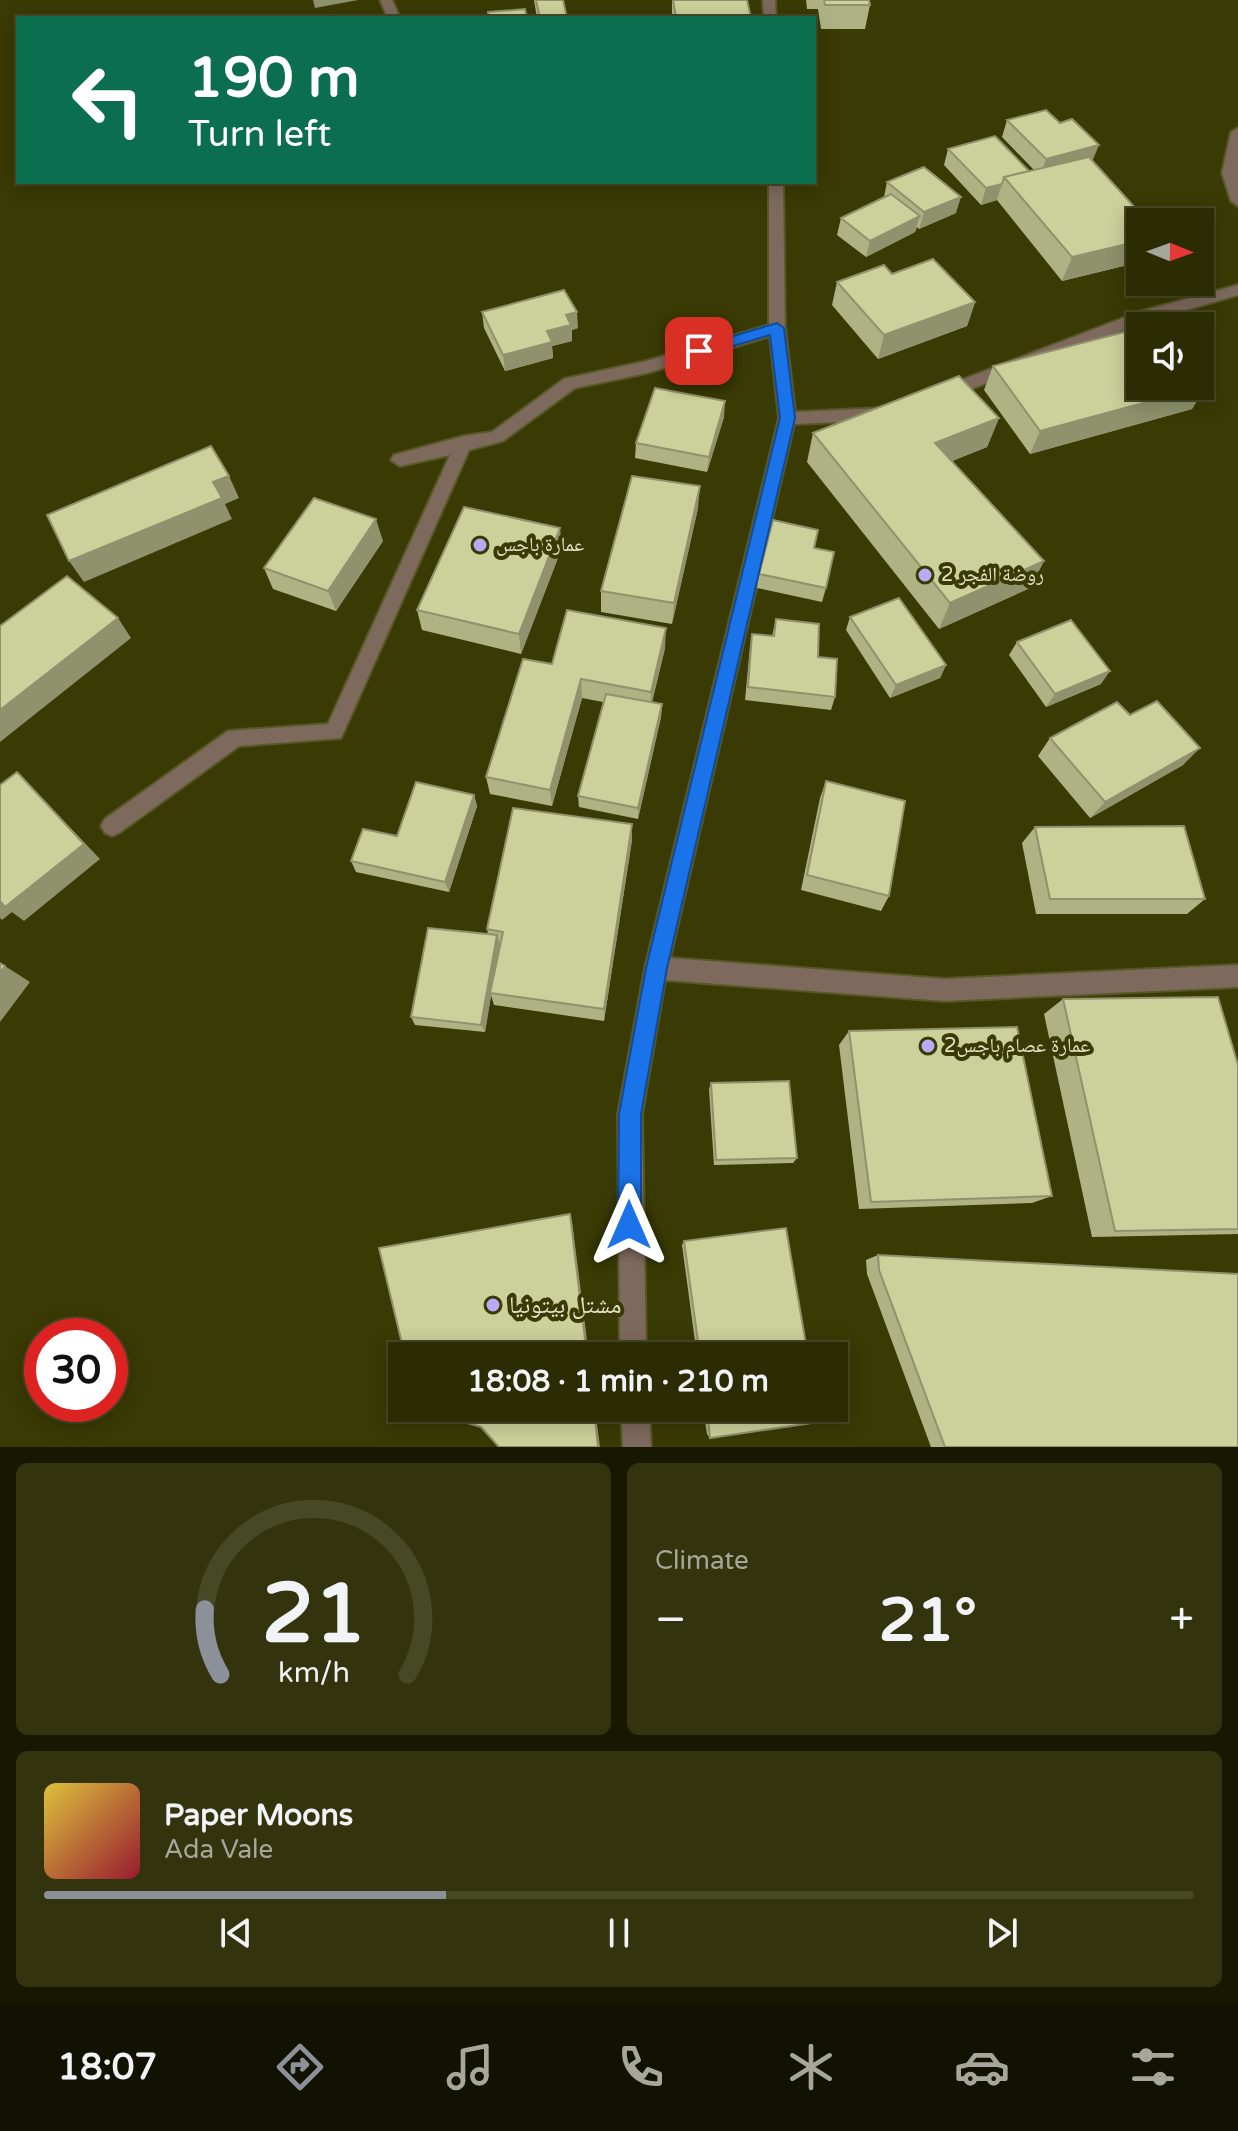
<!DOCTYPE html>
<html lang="en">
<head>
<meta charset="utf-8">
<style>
  :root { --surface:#2b2c03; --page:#33340d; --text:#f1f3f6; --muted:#a6a79a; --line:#474825; --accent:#8c9099 }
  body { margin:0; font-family:"Varela Round","Noto Naskh Arabic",sans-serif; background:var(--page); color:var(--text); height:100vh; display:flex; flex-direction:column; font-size:30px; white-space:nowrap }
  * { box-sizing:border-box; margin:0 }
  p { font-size:26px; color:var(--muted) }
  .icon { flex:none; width:44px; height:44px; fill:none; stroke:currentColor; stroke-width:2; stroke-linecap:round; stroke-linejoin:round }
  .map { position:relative; height:1447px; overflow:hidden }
  .details { display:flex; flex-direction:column; gap:16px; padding:16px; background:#181802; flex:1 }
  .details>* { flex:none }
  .banner { position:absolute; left:16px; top:16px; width:800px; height:168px; border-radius:0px; box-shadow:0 4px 20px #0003,0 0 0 2px var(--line); background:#0b6e4f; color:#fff; overflow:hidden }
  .needle { width:52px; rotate:91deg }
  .controls { position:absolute; left:1126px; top:208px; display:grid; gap:16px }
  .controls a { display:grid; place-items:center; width:88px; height:88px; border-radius:0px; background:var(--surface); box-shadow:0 4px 20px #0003,0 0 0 2px var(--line); font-size:40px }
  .speed { position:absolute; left:24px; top:1318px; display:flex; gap:16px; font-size:40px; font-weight:700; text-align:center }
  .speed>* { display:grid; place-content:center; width:104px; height:104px; border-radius:50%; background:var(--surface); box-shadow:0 4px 20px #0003,0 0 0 2px var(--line); line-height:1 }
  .speed .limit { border:12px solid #d22; background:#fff; color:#111 }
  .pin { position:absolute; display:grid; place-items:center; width:68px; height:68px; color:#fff; margin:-34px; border-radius:16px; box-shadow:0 4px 12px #0006 }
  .me { position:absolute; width:88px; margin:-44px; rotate:0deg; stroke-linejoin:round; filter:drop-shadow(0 0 6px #0008) }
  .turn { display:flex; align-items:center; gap:28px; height:168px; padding:0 40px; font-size:36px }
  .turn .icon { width:104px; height:104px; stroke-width:2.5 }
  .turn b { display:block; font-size:56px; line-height:68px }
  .big { font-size:60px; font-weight:700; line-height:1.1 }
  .details .widget { flex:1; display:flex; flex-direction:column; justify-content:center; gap:12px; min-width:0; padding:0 28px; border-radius:12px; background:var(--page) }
  .details .dial { align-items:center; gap:0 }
  .dial svg { height:208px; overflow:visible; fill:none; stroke:var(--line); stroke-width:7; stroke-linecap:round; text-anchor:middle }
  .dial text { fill:var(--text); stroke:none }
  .song { display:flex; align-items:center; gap:24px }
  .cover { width:96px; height:96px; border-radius:12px; background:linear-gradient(135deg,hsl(50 70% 55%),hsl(350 70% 35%)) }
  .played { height:8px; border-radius:4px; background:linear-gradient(90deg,var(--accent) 35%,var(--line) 35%) }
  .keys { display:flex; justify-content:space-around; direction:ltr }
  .heat { display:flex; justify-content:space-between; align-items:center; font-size:44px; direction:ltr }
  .details .tiles { flex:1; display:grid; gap:16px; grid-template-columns:1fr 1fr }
  .widget:last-child { grid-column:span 2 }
  .trip { position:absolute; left:388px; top:1342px; width:460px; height:80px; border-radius:0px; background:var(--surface); box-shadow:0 4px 20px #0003,0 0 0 2px var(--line); font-weight:700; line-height:80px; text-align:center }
  .menu { display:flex; height:128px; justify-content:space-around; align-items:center; background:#111201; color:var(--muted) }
  .menu .icon { width:56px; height:56px }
  .menu .selected { color:var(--accent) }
  .menu b { font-size:36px; color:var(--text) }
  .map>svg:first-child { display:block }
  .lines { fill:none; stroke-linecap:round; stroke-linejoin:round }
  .street-casing { stroke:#575827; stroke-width:4 }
  .street { fill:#7e695d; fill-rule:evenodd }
  .wall { fill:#afb384 }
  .shaded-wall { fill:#8f926c }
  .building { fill:#ccd09a; stroke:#8f926c; stroke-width:2 }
  .route { fill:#1a73e8; stroke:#114b97; stroke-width:2 }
  .poi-dot { fill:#b7abf8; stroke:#393a04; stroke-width:3 }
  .labels { text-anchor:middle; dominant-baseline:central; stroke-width:8; stroke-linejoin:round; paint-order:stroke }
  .poi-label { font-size:20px; fill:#e1e3c9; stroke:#393a04; text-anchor:start }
  .near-poi-label { font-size:24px; fill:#e1e3c9; stroke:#393a04; text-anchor:start }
</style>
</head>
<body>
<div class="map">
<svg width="1238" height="1447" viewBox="0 0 1238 1447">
  <rect width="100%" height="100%" fill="#393a04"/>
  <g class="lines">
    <!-- street casing -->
    <g class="street-casing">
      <path id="street" d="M380 0H392L400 18H388Z
        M763 0H775L776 18H764Z
        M1238 128V206L1231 201 1222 173 1231 132Z
        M769 182H783L785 328 795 412 884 408 892 414 884 420 794 424 670 958 945 979 1238 965V987L945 1001 665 980 642 1114 646 1356H620L618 1114 645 968 779 418 770 336 647 373 575 388 503 441 469 450 341 738 239 746 119 833 112 836 105 833 101 826 105 819 228 731 328 724 450 455 400 466 391 460 394 455 464 436 492 432 564 379 647 361 769 325Z
        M1238 285V295L1151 320 950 397H938L936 393 938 389 1139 312Z
        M621 1408H649L651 1447H623Z"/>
    </g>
    <!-- street -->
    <use href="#street" class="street"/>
  </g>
  <!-- wall -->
  <path class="wall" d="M534 0H563L567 18H537Z
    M672 0 751 18H672Z
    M806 0H869L870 5 865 29H821L818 9H807Z
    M1007 120 1092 161 1140 222V262L1062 281 997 200 981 205 944 165 948 149 1029 171 1034 170 1002 137Z
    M887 182 956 213 919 229 917 227 915 232 866 257 837 235 841 218 884 197Z
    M892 274 975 302 967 326 878 359 832 305 837 282Z
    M482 312 578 328 572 330V341L552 346 553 358 505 371 484 328Z
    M993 366 1140 386H1206L1192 409 1030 454 984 390Z
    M724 417 707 472 635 458 636 443Z
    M999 418 987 447 952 461 1044 561 1030 588 939 629 807 462 813 433Z
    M698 508 672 624 601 612V591Z
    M560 528 561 550 521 654 422 630 417 610Z
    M383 541 336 611 273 589 264 568Z
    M814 548 826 588 822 602 757 588 759 574Z
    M850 617 946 665 940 678 890 698 846 630Z
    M776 619 818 657 835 697 831 710 745 700 750 647 752 634 772 636Z
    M1017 642 1101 684 1046 707 1009 655Z
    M665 648 652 702 662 704 661 717 638 819 579 807 578 796 603 702 582 698 552 806 490 794 486 777 552 664Z
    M1130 715 1183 765 1090 818 1038 756 1050 738Z
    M826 781 889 896 881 911 801 890 820 798Z
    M474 795 477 806 449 892 356 872 351 861Z
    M632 824V840L604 1021 494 1005 491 995 485 1032 415 1025 411 1017 488 934 487 929Z
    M1035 827 1205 899 1187 914H1036L1022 843Z
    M1063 999 1238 1065V1234L1092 1237 1044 1014Z
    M849 1031 1052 1196 1032 1203 859 1209 839 1045Z
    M711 1083 797 1158 793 1163 714 1165 709 1089Z
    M684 1241 808 1356H697L682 1245Z
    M878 1255 1238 1447H931L867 1274 866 1260Z
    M703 1408H817L710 1438 707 1434Z"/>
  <!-- shaded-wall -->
  <path class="shaded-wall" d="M313 0H358L315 8Z
    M1099 145 1092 162 1040 176 1046 159Z
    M1002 184 997 200 981 205 986 188Z
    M961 197 956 213 919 229 924 212Z
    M920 216 915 232 866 257 870 241Z
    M1140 241V262L1062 281 1072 257Z
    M975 302 967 326 878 359 884 335Z
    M577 312 578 328 572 330V341L552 346 553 358 505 371 503 355 547 331 566 315Z
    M1206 386 1192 409 1030 454 1040 431Z
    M725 401 724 417 707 472 709 457Z
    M999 418 987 447 925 472 935 443Z
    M229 476 239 498 225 504 232 519 84 582 69 561 213 482Z
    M700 486 698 508 672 624 674 603Z
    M376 519 383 541 336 611 328 591Z
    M560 528 561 550 521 654 519 634Z
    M1044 561 1030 588 939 629 950 603Z
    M118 618 131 638 0 742V710Z
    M666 628 665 648 650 711 651 692Z
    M946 665 940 678 890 698 896 685Z
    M1110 671 1101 684 1046 707 1055 694Z
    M581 679 582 698 552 806 550 790Z
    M662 704 661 717 638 819V808Z
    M1200 748 1183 765 1090 818 1105 802Z
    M17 772 100 859 24 921 12 912 2 920 0 918V899Z
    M474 795 477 806 449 892 445 882Z
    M632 824V840L604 1021V1009Z
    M497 935 500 944 485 1032 481 1025Z
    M5 966 30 982 0 1022V973Z
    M570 1214 572 1221 589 1356H587Z
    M594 1408H595L600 1447H598Z"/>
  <!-- building -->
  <path class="building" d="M536 0H563L567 18H540Z
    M673 0H747L751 18H676Z
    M824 0H869L870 5H825Z
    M525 9 527 18H489L488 12Z
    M1046 110 1060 123 1072 119 1099 145 1046 159 1007 120Z
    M995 136 1029 171 1004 177 1002 184 986 188 948 149Z
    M1089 157 1148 222H1140V241L1072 257 1004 177Z
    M924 167 961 197 924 212 887 182Z
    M891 194 920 216 870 241 841 218Z
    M933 259 975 302 884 335 837 282 884 265 892 274Z
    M564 290 577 312 566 315 571 325 547 331 552 342 503 355 482 312Z
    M1140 328V386H1200V379L1206 386 1040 431 993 366Z
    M959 376 999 418 935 443 1044 561 950 603 813 433Z
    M655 388 725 401 709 457 636 443Z
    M211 446 229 476 213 482 222 498 69 561 47 515Z
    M632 476 700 486 674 603 601 591Z
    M314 498 376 519 328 591 264 568Z
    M464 507 560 528 519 634 417 610Z
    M773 520 818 530 814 548 834 552 826 588 759 574Z
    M67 576 118 618 0 710V626Z
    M899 598 946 665 896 685 850 617Z
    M567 610 666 628 651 692 581 679 550 790 486 777 523 659 552 664Z
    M776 619 819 624 818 657 837 659 835 697 748 687 752 634 774 636Z
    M1071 620 1110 671 1055 694 1017 642Z
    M606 694 662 704 638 808 578 796Z
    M1157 701 1200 748 1105 802 1050 738 1117 702 1130 715Z
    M17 772 84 844 5 907 0 901V785Z
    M826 781 905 801 889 896 807 875Z
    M416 782 474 795 445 882 351 861 363 829 397 836Z
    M513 808 632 824 604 1009 490 993 503 932 487 929Z
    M1184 826 1205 899H1050L1035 827Z
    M428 928 497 935 481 1025 411 1017Z
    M0 963 5 966 0 973Z
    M1218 997 1238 1065V1229L1115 1231 1063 999Z
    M1017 1027 1052 1196 871 1202 849 1031Z
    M789 1081 797 1158 716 1160 711 1083Z
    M570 1214 587 1356H405L379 1248Z
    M786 1228 808 1356H700L684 1241Z
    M878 1255 1238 1274V1447H945L879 1270Z
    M436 1408H594L598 1447H499L481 1427 451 1418Z
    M707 1408H817L819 1422 710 1438Z"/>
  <!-- route -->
  <path class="route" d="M777 323 784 328 795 418 667 968 641 1114V1225L638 1233 629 1236 621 1233 618 1225 619 1114 646 968 780 418 770 335 699 356 691 351 693 348Z"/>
  <!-- markers -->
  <g class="poi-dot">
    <circle cx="480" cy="545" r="8"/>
    <circle cx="925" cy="575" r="8"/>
    <circle cx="928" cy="1046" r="8"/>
    <circle cx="493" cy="1305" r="8"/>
  </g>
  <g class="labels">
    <!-- poi labels -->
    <g class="poi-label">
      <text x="496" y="545">عمارة باجس</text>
      <text x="941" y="575">روضة الفجر 2</text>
      <text x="944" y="1046">عمارة عصام باجس2</text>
    </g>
    <!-- near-poi labels -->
    <g class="near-poi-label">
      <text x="509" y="1305">مشتل بيتونيا</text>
    </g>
  </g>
</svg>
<div class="controls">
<a><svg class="needle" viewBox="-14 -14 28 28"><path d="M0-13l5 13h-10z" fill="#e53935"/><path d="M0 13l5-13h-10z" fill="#a6a79a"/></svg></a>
<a><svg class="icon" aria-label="sound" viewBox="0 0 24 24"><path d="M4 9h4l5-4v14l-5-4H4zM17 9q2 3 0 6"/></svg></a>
</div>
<div class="speed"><div class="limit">30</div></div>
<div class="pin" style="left:699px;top:351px;background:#d93025"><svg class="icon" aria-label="arrive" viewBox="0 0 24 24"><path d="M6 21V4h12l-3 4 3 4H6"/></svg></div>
<svg class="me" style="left:629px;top:1225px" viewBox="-20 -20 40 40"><path d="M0-17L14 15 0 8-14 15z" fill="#1a73e8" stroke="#fff" stroke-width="4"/></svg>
<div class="trip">18:08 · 1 min · 210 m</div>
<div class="banner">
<div class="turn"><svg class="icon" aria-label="left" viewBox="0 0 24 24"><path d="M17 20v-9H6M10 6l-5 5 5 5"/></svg><div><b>190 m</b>Turn left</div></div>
</div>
</div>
<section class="details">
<div class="tiles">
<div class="widget dial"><svg viewBox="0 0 100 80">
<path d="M14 69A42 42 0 1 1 86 69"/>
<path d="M14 69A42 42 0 0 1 8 44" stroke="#8c9099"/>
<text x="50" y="56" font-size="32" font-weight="700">21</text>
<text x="50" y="72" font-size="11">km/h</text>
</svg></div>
<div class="widget"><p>Climate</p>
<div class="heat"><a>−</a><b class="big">21°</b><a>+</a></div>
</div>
<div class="widget">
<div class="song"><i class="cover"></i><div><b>Paper Moons</b><p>Ada Vale</p></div></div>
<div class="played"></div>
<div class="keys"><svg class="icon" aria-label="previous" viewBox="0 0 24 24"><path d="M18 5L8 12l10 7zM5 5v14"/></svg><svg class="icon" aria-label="pause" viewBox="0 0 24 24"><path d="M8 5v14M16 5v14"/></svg><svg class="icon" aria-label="next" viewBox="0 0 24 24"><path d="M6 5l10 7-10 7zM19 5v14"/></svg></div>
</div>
</div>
</section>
<nav class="menu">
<b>18:07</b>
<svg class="icon selected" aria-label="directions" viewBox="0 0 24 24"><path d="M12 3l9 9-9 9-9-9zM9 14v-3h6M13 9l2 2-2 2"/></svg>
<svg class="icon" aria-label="music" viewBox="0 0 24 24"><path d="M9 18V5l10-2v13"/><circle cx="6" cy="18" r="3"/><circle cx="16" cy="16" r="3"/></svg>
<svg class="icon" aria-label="phone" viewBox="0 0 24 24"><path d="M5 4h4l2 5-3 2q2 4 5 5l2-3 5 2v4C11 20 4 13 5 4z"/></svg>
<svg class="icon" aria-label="climate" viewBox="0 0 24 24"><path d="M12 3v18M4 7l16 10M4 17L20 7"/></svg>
<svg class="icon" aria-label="car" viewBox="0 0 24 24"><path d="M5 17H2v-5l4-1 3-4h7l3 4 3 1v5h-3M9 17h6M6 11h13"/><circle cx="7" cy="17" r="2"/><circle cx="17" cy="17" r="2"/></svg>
<svg class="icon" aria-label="filters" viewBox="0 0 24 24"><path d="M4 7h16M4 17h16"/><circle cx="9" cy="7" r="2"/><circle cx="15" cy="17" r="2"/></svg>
</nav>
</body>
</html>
